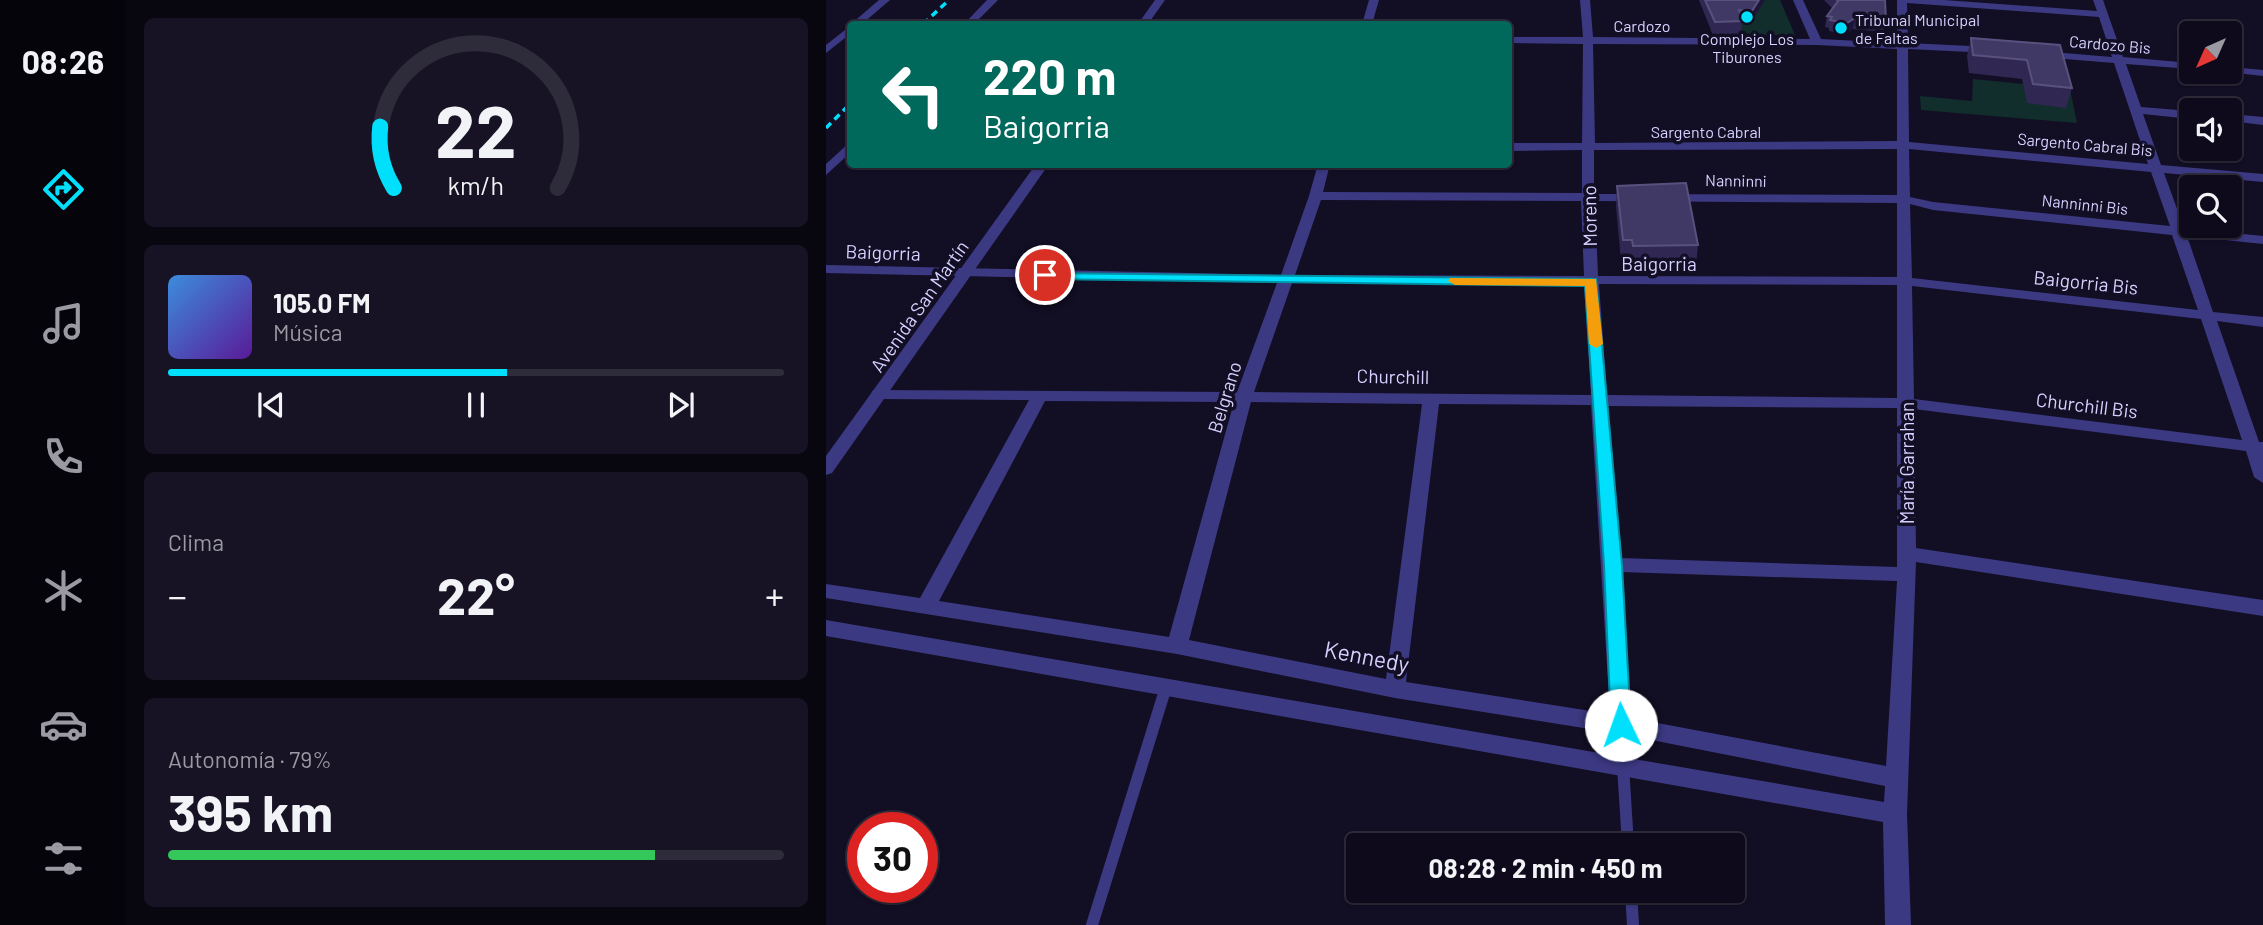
<!DOCTYPE html>
<html lang="es">
<head>
<meta charset="utf-8">
<style>
  :root { --surface:#0e0a1b; --page:#171324; --text:#f1f3f6; --muted:#9b9aa3; --line:#2e2b3a; --accent:#00e0fc }
  body { margin:0; font-family:Barlow,sans-serif; background:var(--page); color:var(--text); height:100vh; display:flex; flex-direction:column; font-size:26px; white-space:nowrap }
  * { box-sizing:border-box; margin:0 }
  p { font-size:23px; color:var(--muted) }
  .icon { flex:none; width:38px; height:38px; fill:none; stroke:currentColor; stroke-width:2; stroke-linecap:round; stroke-linejoin:round }
  .map { position:relative; flex:1; overflow:hidden }
  .drawer { display:flex; flex-direction:column; gap:18px; padding:18px; background:#08060f; width:700px }
  .drawer>* { flex:none }
  .hud { position:absolute; left:21px; top:21px; width:665px; height:147px; border-radius:7px; box-shadow:0 2px 5px #0004,0 0 0 2px var(--line); background:#00695c; color:#fff; overflow:hidden }
  .needle { width:46px; rotate:225deg }
  .controls { position:absolute; left:1353px; top:21px; display:grid; gap:14px }
  .controls a { display:grid; place-items:center; width:63px; height:63px; border-radius:7px; background:var(--surface); box-shadow:0 2px 5px #0004,0 0 0 2px var(--line); font-size:35px }
  .speed { position:absolute; left:21px; top:812px; display:flex; gap:14px; font-size:35px; font-weight:700; text-align:center }
  .speed>* { display:grid; place-content:center; width:91px; height:91px; border-radius:50%; background:var(--surface); box-shadow:0 2px 5px #0004,0 0 0 2px var(--line); line-height:1 }
  .speed .limit { border:10px solid #d22; background:#fff; color:#111 }
  .pin { position:absolute; display:grid; place-items:center; width:60px; height:60px; color:#fff; margin:-30px; border:4px solid #fff; border-radius:50%; box-shadow:0 2px 7px #0007 }
  .me { position:absolute; width:77px; margin:-38px; rotate:357deg; stroke-linejoin:round; filter:drop-shadow(0 0 5px #0008) }
  .turn { display:flex; align-items:center; gap:24px; height:147px; padding:0 21px; font-size:32px }
  .turn .icon { width:91px; height:91px; stroke-width:2.5 }
  .turn b { display:block; font-size:49px; line-height:60px }
  .big { font-size:52px; font-weight:700; line-height:1.1 }
  .drawer .card { flex:1; display:flex; flex-direction:column; justify-content:center; gap:10px; min-width:0; padding:0 24px; border-radius:10px; background:var(--page) }
  .drawer .dial { align-items:center; gap:0 }
  .dial svg { height:182px; overflow:visible; fill:none; stroke:var(--line); stroke-width:7; stroke-linecap:round; text-anchor:middle }
  .dial text { fill:var(--text); stroke:none }
  .song { display:flex; align-items:center; gap:21px }
  .cover { width:84px; height:84px; border-radius:10px; background:linear-gradient(135deg,hsl(210 70% 55%),hsl(270 70% 35%)) }
  .played { height:7px; border-radius:4px; background:linear-gradient(90deg,var(--accent) 55%,var(--line) 55%) }
  .keys { display:flex; justify-content:space-around; direction:ltr }
  .heat { display:flex; justify-content:space-between; align-items:center; font-size:38px; direction:ltr }
  .charge { height:10px; border-radius:5px; background:linear-gradient(90deg,#34c759 79%,var(--line) 0) }
  .trip { position:absolute; left:520px; top:833px; width:399px; height:70px; border-radius:7px; background:var(--surface); box-shadow:0 2px 5px #0004,0 0 0 2px var(--line); font-weight:700; line-height:70px; text-align:center }
  main { display:flex; flex:1; min-height:0 }
  .dock { display:flex; flex-direction:column; width:126px; justify-content:space-around; align-items:center; background:#06040b; color:var(--muted) }
  .dock .icon { width:49px; height:49px }
  .dock .active { color:var(--accent) }
  .dock b { font-size:32px; color:var(--text) }
  .map>svg:first-child { display:block }
  .green { fill:#112e2d }
  .lines { fill:none; stroke-linecap:round; stroke-linejoin:round }
  .service { stroke:#3c3983; stroke-width:12 }
  .minor { fill:#3c3983; fill-rule:evenodd }
  .tertiary { fill:#3c3983; fill-rule:evenodd }
  .rail { stroke:#00e0fc; stroke-width:3.5; stroke-dasharray:7 5; stroke-linecap:butt }
  .wall { fill:#302752 }
  .shaded-wall { fill:#1c1538 }
  .building { fill:#413965; stroke:#59517d; stroke-width:2 }
  .route { fill:#00e0fc; stroke:#0092a4; stroke-width:2 }
  .slow { fill:#f59e0b }
  .poi-dot { fill:#00e0fc; stroke:#120e24; stroke-width:2.5 }
  .labels { text-anchor:middle; dominant-baseline:central; stroke-width:7; stroke-linejoin:round; paint-order:stroke }
  .far-poi-label { font-size:16px; fill:#d6d1ff; stroke:#120e24; text-anchor:start }
  .far-street-label { font-size:16px; fill:#d6d1ff; stroke:#120e24 }
  .street-label { font-size:19px; fill:#d6d1ff; stroke:#120e24 }
  .near-street-label { font-size:23px; fill:#d6d1ff; stroke:#120e24 }
</style>
</head>
<body>
<main>
<nav class="dock">
<b>08:26</b>
<svg class="icon active" aria-label="directions" viewBox="0 0 24 24"><path d="M12 3l9 9-9 9-9-9zM9 14v-3h6M13 9l2 2-2 2"/></svg>
<svg class="icon" aria-label="music" viewBox="0 0 24 24"><path d="M9 18V5l10-2v13"/><circle cx="6" cy="18" r="3"/><circle cx="16" cy="16" r="3"/></svg>
<svg class="icon" aria-label="phone" viewBox="0 0 24 24"><path d="M5 4h4l2 5-3 2q2 4 5 5l2-3 5 2v4C11 20 4 13 5 4z"/></svg>
<svg class="icon" aria-label="climate" viewBox="0 0 24 24"><path d="M12 3v18M4 7l16 10M4 17L20 7"/></svg>
<svg class="icon" aria-label="car" viewBox="0 0 24 24"><path d="M5 17H2v-5l4-1 3-4h7l3 4 3 1v5h-3M9 17h6M6 11h13"/><circle cx="7" cy="17" r="2"/><circle cx="17" cy="17" r="2"/></svg>
<svg class="icon" aria-label="filters" viewBox="0 0 24 24"><path d="M4 7h16M4 17h16"/><circle cx="9" cy="7" r="2"/><circle cx="15" cy="17" r="2"/></svg>
</nav>
<section class="drawer">
<div class="card dial"><svg viewBox="0 0 100 80">
<path d="M14 69A42 42 0 1 1 86 69"/>
<path d="M14 69A42 42 0 0 1 8 42" stroke="#00e0fc"/>
<text x="50" y="56" font-size="32" font-weight="700">22</text>
<text x="50" y="72" font-size="11">km/h</text>
</svg></div>
<div class="card">
<div class="song"><i class="cover"></i><div><b>105.0 FM</b><p>Música</p></div></div>
<div class="played"></div>
<div class="keys"><svg class="icon" aria-label="previous" viewBox="0 0 24 24"><path d="M18 5L8 12l10 7zM5 5v14"/></svg><svg class="icon" aria-label="pause" viewBox="0 0 24 24"><path d="M8 5v14M16 5v14"/></svg><svg class="icon" aria-label="next" viewBox="0 0 24 24"><path d="M6 5l10 7-10 7zM19 5v14"/></svg></div>
</div>
<div class="card"><p>Clima</p>
<div class="heat"><a>−</a><b class="big">22°</b><a>+</a></div>
</div>
<div class="card"><p>Autonomía · 79%</p><b class="big">395 km</b><div class="charge"></div></div>
</section>
<div class="map">
<svg width="1437" height="925" viewBox="0 0 1437 925">
  <rect width="100%" height="100%" fill="#120e24"/>
  <!-- green -->
  <path class="green" d="M873 0H954L969 35H887Z
    M1228 64 1239 65 1251 123 1095 110 1094 96 1146 101 1147 79 1197 84 1202 103Z"/>
  <g class="lines">
    <!-- service -->
    <path class="service" d="M797 766 802 845
      M805 891 807 925
      M266 925 340 687"/>
    <!-- minor -->
    <path class="minor" d="M53 0H64L36 24H25Z
      M161 0H172L148 24H138Z
      M543 0H553L546 24H536Z
      M754 0H764L767 37 984 39 967 0H977L995 39 1071 43V0H1118L1271 11 1267 0H1277L1297 57 1365 63V69L1300 64 1315 107 1365 111V119L1317 114 1335 165 1437 174V182L1338 173 1358 228 1437 236V244L1361 236 1387 312 1437 317V327L1391 321 1433 442H1437V483L1428 477 1420 451 1088 409 1090 548 1437 600V616L1090 562 1081 814 1085 925H1059L1057 822 0 636V620L1058 802 1059 786 795 734 569 698 351 654 0 598V584L94 598 203 400 53 399 47 398 45 394 47 390 411 392 451 283 0 273V265L455 275 483 196 492 164H504L497 192 756 193V150L682 151V143H756L757 44 682 43V37H757ZM1081 3 1273 17 1286 57 1214 51 1209 54 1214 57 1288 63 1322 164 1083 142 1082 49 1165 53 1170 50 1165 47 1082 43ZM767 44 991 45 1071 49V141L769 143ZM1071 149V195L768 194V150ZM1083 149 1325 172 1344 226 1107 202 1084 197ZM495 200 755 201 758 276 469 275ZM769 201 1071 203V277L772 276ZM1084 204 1107 210 1346 235 1372 310 1086 278ZM466 283 758 284 765 395 428 392ZM773 284 1071 285V398L781 395ZM1086 286 1375 319 1416 440 1088 399ZM219 401 408 402 343 637 113 601ZM425 402 596 404 560 679 363 640ZM613 404 765 405 784 714 580 682ZM782 406 1071 408V567L794 558ZM795 572 1071 581 1060 766 805 718Z
      M24 26V34L0 53V45Z
      M1404 67 1437 70V76L1400 72H1404Z
      M1404 114 1437 117V125L1404 121Z
      M24 142V153L0 175V164Z"/>
    <!-- tertiary -->
    <path class="tertiary" d="M329 0H339L322 24H312Z
      M210 164H223L6 473 0 475V456Z"/>
    <!-- rail -->
    <path class="rail" d="M97 24 123 0
      M0 128 24 104"/>
  </g>
  <!-- wall -->
  <path class="wall" d="M873 0H939L924 24H916L915 34 887 35Z
    M998 0H1059L1060 21 1058 32 1027 29 1019 34 1003 31V28L999 27 1001 16 1007 9Z
    M1145 38 1234 45 1246 88 1240 108 1201 103 1196 79 1143 73 1141 56Z
    M791 186 872 245 870 266 806 267 805 261H795L790 206Z"/>
  <!-- shaded-wall -->
  <path class="shaded-wall" d="M933 0H939L924 24 926 11Z
    M1029 18 1027 29 1019 34 1021 23Z"/>
  <!-- building -->
  <path class="building" d="M879 0H933L926 11 913 10 917 21 889 22Z
    M1011 0H1059L1060 21 1029 18 1021 23 1004 20 1006 17 1001 16 1012 1Z
    M1145 38 1234 45 1246 88 1207 84 1201 60 1147 55Z
    M860 183 872 245 807 246 806 240H797L791 186Z"/>
  <!-- route -->
  <path class="route" d="M215 273 770 279 796 565 805 725 802 731H788L785 725 778 565 759 286 219 279 215 278Z"/>
  <!-- slow -->
  <path class="slow" d="M624 278 770 279 777 344 770 348 763 344 759 286 629 285 622 281Z"/>
  <!-- markers -->
  <g class="poi-dot">
    <circle cx="921" cy="17" r="7"/>
    <circle cx="1015" cy="28" r="7"/>
  </g>
  <g class="labels">
    <!-- far-poi labels -->
    <g class="far-poi-label">
      <text x="1029" y="19">Tribunal Municipal<tspan x="1029" dy="18">de Faltas</tspan></text>
      <text x="921" y="38" text-anchor="middle">Complejo Los<tspan x="921" dy="18">Tiburones</tspan></text>
    </g>
    <!-- far-street labels -->
    <g class="far-street-label">
      <text x="816" y="25">Cardozo</text>
      <text transform="translate(1284 44) rotate(5)">Cardozo Bis</text>
      <text x="880" y="131">Sargento Cabral</text>
      <text transform="translate(1259 144) rotate(5)">Sargento Cabral Bis</text>
      <text transform="translate(910 180) rotate(1)">Nanninni</text>
      <text transform="translate(1259 204) rotate(6)">Nanninni Bis</text>
    </g>
    <!-- street labels -->
    <g class="street-label">
      <text transform="translate(763 216) rotate(-91)">Moreno</text>
      <text transform="translate(57 252) rotate(2)">Baigorria</text>
      <text x="833" y="263">Baigorria</text>
      <text transform="translate(1260 282) rotate(6)">Baigorria Bis</text>
      <text transform="translate(93 306) rotate(-55)">Avenida San Martín</text>
      <text transform="translate(567 376) rotate(1)">Churchill</text>
      <text transform="translate(398 397) rotate(-73)">Belgrano</text>
      <text transform="translate(1261 405) rotate(7)">Churchill Bis</text>
      <text transform="translate(1080 463) rotate(-90)">María Garrahan</text>
    </g>
    <!-- near-street labels -->
    <g class="near-street-label">
      <text transform="translate(541 656) rotate(11)">Kennedy</text>
    </g>
  </g>
</svg>
<div class="controls">
<a><svg class="needle" viewBox="-14 -14 28 28"><path d="M0-13l5 13h-10z" fill="#e53935"/><path d="M0 13l5-13h-10z" fill="#9b9aa3"/></svg></a>
<a><svg class="icon" aria-label="sound" viewBox="0 0 24 24"><path d="M4 9h4l5-4v14l-5-4H4zM17 9q2 3 0 6"/></svg></a>
<a><svg class="icon" aria-label="search" viewBox="0 0 24 24"><circle cx="10" cy="10" r="6"/><path d="M15 15l6 6"/></svg></a>
</div>
<div class="speed"><div class="limit">30</div></div>
<div class="pin" style="left:219px;top:275px;background:#d93025"><svg class="icon" aria-label="arrive" viewBox="0 0 24 24"><path d="M6 21V4h12l-3 4 3 4H6"/></svg></div>
<svg class="me" style="left:795px;top:725px" viewBox="-20 -20 40 40"><circle r="19" fill="#fff"/><path d="M0-13L10 11 0 6-10 11z" fill="#00e0fc"/></svg>
<div class="trip">08:28 · 2 min · 450 m</div>
<div class="hud">
<div class="turn"><svg class="icon" aria-label="left" viewBox="0 0 24 24"><path d="M17 20v-9H6M10 6l-5 5 5 5"/></svg><div><b>220 m</b>Baigorria</div></div>
</div>
</div>
</main>
</body>
</html>
